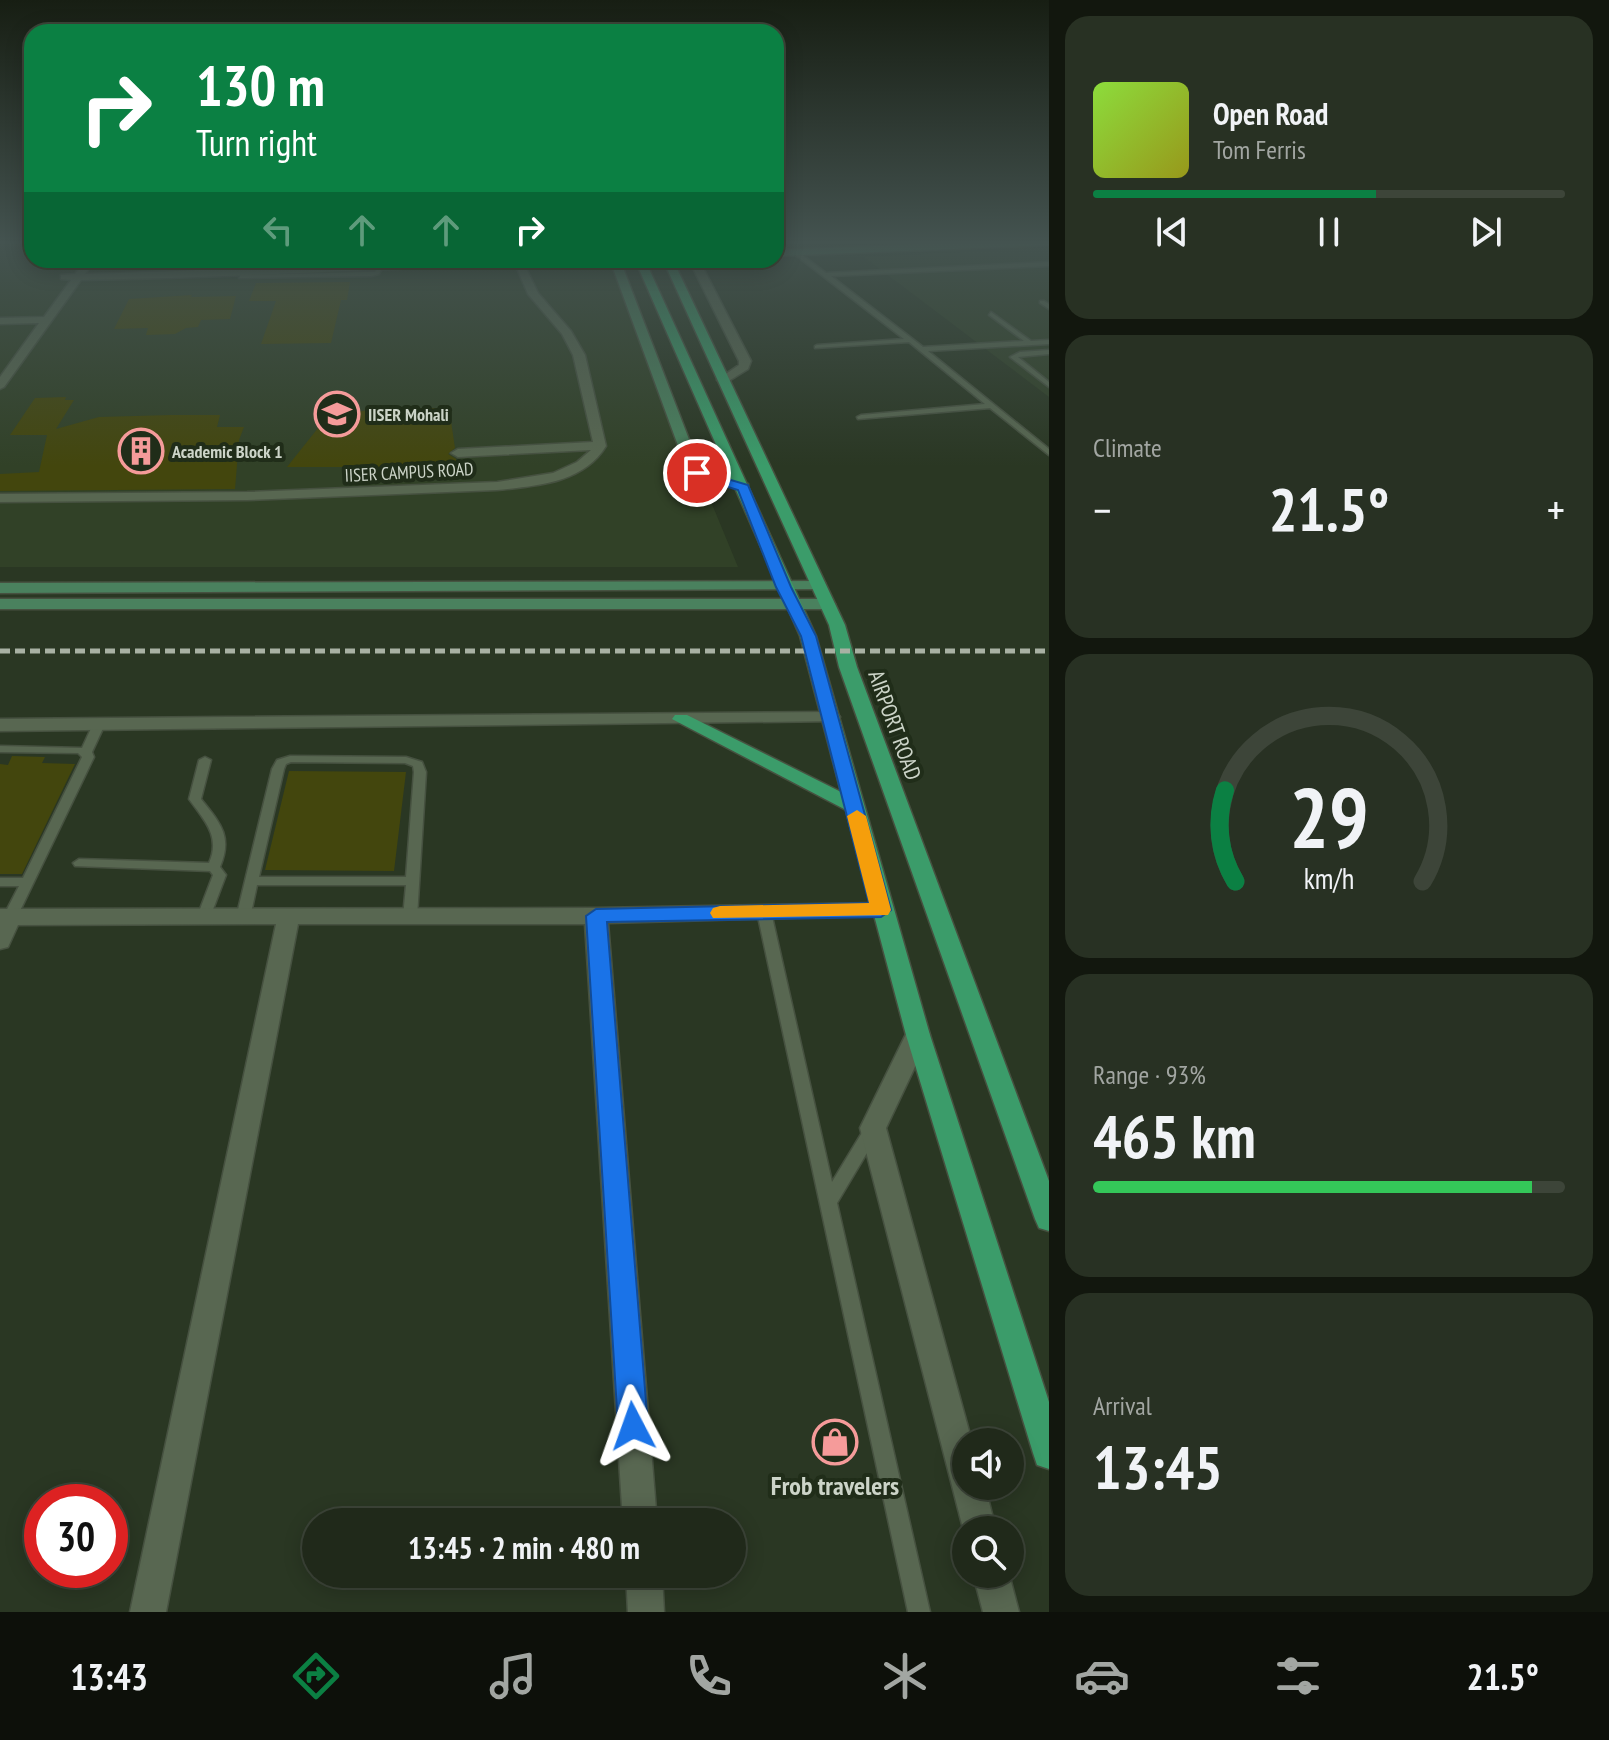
<!DOCTYPE html>
<html lang="en">
<head>
<meta charset="utf-8">
<style>
  :root { --surface:#20291a; --page:#283123; --text:#f1f3f6; --muted:#a2a6a2; --line:#3d4539; --accent:#0b8043 }
  body { margin:0; font-family:"PT Sans Narrow",sans-serif; background:var(--page); color:var(--text); height:100vh; display:flex; flex-direction:column; font-size:30px; white-space:nowrap }
  * { box-sizing:border-box; margin:0 }
  p { font-size:26px; color:var(--muted) }
  .icon { flex:none; width:44px; height:44px; fill:none; stroke:currentColor; stroke-width:2; stroke-linecap:round; stroke-linejoin:round }
  .map { position:relative; flex:1; overflow:hidden }
  .panel { display:flex; flex-direction:column; gap:16px; padding:16px; background:#12170e; width:560px }
  .panel>* { flex:none }
  .top-card { position:absolute; left:24px; top:24px; width:760px; height:244px; border-radius:24px; box-shadow:0 4px 20px #0003,0 0 0 2px var(--line); background:#0b8043; color:#fff; overflow:hidden }
  .fabs { position:absolute; left:952px; top:1428px; display:grid; gap:16px }
  .fabs a { display:grid; place-items:center; width:72px; height:72px; border-radius:50%; background:var(--surface); box-shadow:0 4px 20px #0003,0 0 0 2px var(--line); font-size:40px }
  .speed { position:absolute; left:24px; top:1484px; display:flex; gap:16px; font-size:40px; font-weight:700; text-align:center }
  .speed>* { display:grid; place-content:center; width:104px; height:104px; border-radius:50%; background:var(--surface); box-shadow:0 4px 20px #0003,0 0 0 2px var(--line); line-height:1 }
  .speed .limit { border:12px solid #d22; background:#fff; color:#111 }
  .pin { position:absolute; display:grid; place-items:center; width:68px; height:68px; color:#fff; margin:-34px; border:4px solid #fff; border-radius:50%; box-shadow:0 2px 8px #0007 }
  .me { position:absolute; width:88px; margin:-44px; rotate:356deg; stroke-linejoin:round; filter:drop-shadow(0 0 6px #0008) }
  .turn { display:flex; align-items:center; gap:28px; height:168px; padding:0 40px; font-size:36px }
  .turn .icon { width:104px; height:104px; stroke-width:2.5 }
  .turn b { display:block; font-size:56px; line-height:68px }
  .lanes { display:flex; align-items:center; height:76px; padding:0 40px; background:#0003; justify-content:center; gap:40px; direction:ltr }
  .lanes .off { opacity:.35 }
  .big { font-size:60px; font-weight:800; line-height:1.1 }
  .panel .tile { flex:1; display:flex; flex-direction:column; justify-content:center; gap:12px; min-width:0; padding:0 28px; border-radius:24px; background:var(--page) }
  .panel .dial { align-items:center; gap:0 }
  .dial svg { height:208px; overflow:visible; fill:none; stroke:var(--line); stroke-width:7; stroke-linecap:round; text-anchor:middle }
  .dial text { fill:var(--text); stroke:none }
  .song { display:flex; align-items:center; gap:24px }
  .cover { width:96px; height:96px; border-radius:12px; background:linear-gradient(135deg,hsl(90 70% 55%),hsl(60 70% 35%)) }
  .played { height:8px; border-radius:4px; background:linear-gradient(90deg,var(--accent) 60%,var(--line) 60%) }
  .keys { display:flex; justify-content:space-around; direction:ltr }
  .heat { display:flex; justify-content:space-between; align-items:center; font-size:44px; direction:ltr }
  .charge { height:12px; border-radius:6px; background:linear-gradient(90deg,#34c759 93%,var(--line) 0) }
  .trip { position:absolute; left:302px; top:1508px; width:444px; height:80px; border-radius:40px; background:var(--surface); box-shadow:0 4px 20px #0003,0 0 0 2px var(--line); font-weight:800; line-height:80px; text-align:center }
  .menu { display:flex; height:128px; justify-content:space-around; align-items:center; background:#0d100a; color:var(--muted) }
  .menu .icon { width:56px; height:56px }
  .menu .on { color:var(--accent) }
  .menu b { font-size:36px; color:var(--text) }
  main { display:flex; flex:1; min-height:0 }
  .map>svg:first-child { display:block }
  .built { fill:#314127 }
  .building { fill:#43460d }
  .lines { fill:none; stroke-linecap:round; stroke-linejoin:round }
  .lane-casing { stroke:#465140; stroke-width:3 }
  .street-casing { stroke:#465140; stroke-width:3 }
  .secondary-casing { stroke:#465140; stroke-width:3 }
  .primary-casing { stroke:#465140; stroke-width:3 }
  .lane { fill:#586751; fill-rule:evenodd }
  .street { fill:#586751; fill-rule:evenodd }
  .secondary { fill:#4a815e; fill-rule:evenodd }
  .primary { fill:#3b9c6a; fill-rule:evenodd }
  .rail { stroke:#a8b1a3; stroke-width:5; stroke-dasharray:10 5; stroke-linecap:butt }
  .route { fill:#1a73e8; stroke:#114b97; stroke-width:2 }
  .slow { fill:#f59e0b }
  .labels { text-anchor:middle; dominant-baseline:central; stroke-width:8; stroke-linejoin:round; paint-order:stroke }
  .far-poi-label { font-size:18px; font-weight:bold; fill:#ccd4c8; stroke:#202d19; text-anchor:start }
  .far-street-label { font-size:18px; fill:#ccd4c8; stroke:#202d19 }
  .street-label { font-size:22px; fill:#ccd4c8; stroke:#202d19 }
  .near-poi-label { font-size:26px; font-weight:bold; fill:#ccd4c8; stroke:#202d19 }
</style>
</head>
<body>
<main>
<div class="map">
<svg width="1049" height="1612" viewBox="0 0 1049 1612">
  <rect width="100%" height="100%" fill="#2a3723"/>
  <!-- built -->
  <path class="built" d="M0 240H32V260H611L738 567H0Z
    M1049 248V397L864 257Z"/>
  <!-- building -->
  <path class="building" d="M350 282 347 300H341L331 343 261 344 276 301H249L256 283Z
    M192 295 191 297 236 296 230 319 201 320 198 327 186 328 175 334 146 335 148 328 114 329 129 299Z
    M66 397 65 400H74L56 429 99 417 171 415H220L217 427H244L239 440 235 489 0 491V474L39 472 47 435H10L35 398Z
    M378 408H449L455 448 448 454 456 459 457 466 390 474 370 467H287L326 418Z
    M12 756 45 757 42 763 75 764 22 874H0V764L8 765Z
    M289 771 406 772 394 871 265 870Z"/>
  <g class="lines">
    <!-- lane casing -->
    <g class="lane-casing">
      <path id="lane" d="M793 251H797L826 273 1049 262V266L831 276 923 347 1024 341 989 315 991 312 1031 341 1049 340V344L928 351 1049 449V455L990 408 858 419 857 417 861 415 985 404 909 342 815 348V346L817 345 904 339 793 253Z
        M248 260H254L245 275 371 272H375L378 265 383 266 379 274 371 276 239 278Z
        M1040 301H1044L1049 304V309L1040 303Z
        M1049 350V354L1018 357 1049 382V387L1010 357 1020 352Z
        M99 721 105 724 92 752 94 757 17 917 15 920H5L3 917 19 886H0V878H23L82 757 78 753 0 752V746L82 748 93 724Z
        M290 756 406 757 422 762 426 772 417 917 415 920H405L403 917 406 885H257L250 918 248 921H238L236 918 272 769 277 760ZM291 762 405 763 413 766 414 772 406 877H259L284 769 286 764Z
        M205 757 211 760 201 799C220 823 233 836 220 867L226 875 209 920H199L197 917 213 875 210 871 75 866 73 863 79 859 209 863C221 836 204 820 189 799L199 760Z
        M764 908 769 909 771 912 832 1182 866 1126 872 1125 878 1126 880 1131 837 1203 930 1612H908L757 912 759 909Z"/>
    </g>
    <!-- street casing -->
    <g class="street-casing">
      <path id="street" d="M85 260H95L85 274C150 273 214 269 279 266 393 261 506 260 620 260L615 263 524 264 538 293 571 331 585 355 606 446C584 483 536 486 497 490L247 500 0 502V494L247 492 497 482 553 473 577 462 591 450 458 457 451 453 458 449 593 442 573 355 562 334 528 294 515 264C370 269 225 278 81 280L4 387 0 389V377L39 323 0 324V318L44 317 71 280 61 279V275L75 274Z
        M689 260H699L751 361 748 369 727 382 717 380 739 365V361Z
        M831 712 837 713 840 717 837 721 0 731V719Z
        M881 903 889 905 892 910 889 915 608 923 657 1522H623L585 924H298L166 1612H130L276 924 18 925 8 947 0 949V909L596 908Z
        M918 1026 927 1028 930 1035 886 1128 972 1442H966V1486H985L996 1530H966V1540L860 1128 909 1028Z
        M626 1574H662L664 1612H628Z
        M973 1574H1009L1019 1612H983Z"/>
    </g>
    <!-- secondary casing -->
    <g class="secondary-casing">
      <path id="secondary" d="M1027 240H1049V245L776 256V250Z
        M610 260H620L700 468 707 473 748 484V490L697 479 687 470Z
        M819 581 825 583V589L0 593V583Z
        M0 599H827L835 604 827 609H0Z"/>
    </g>
    <!-- primary casing -->
    <g class="primary-casing">
      <path id="primary" d="M635 260H645L816 636 930 1035 1049 1402V1469L1037 1465 1033 1453 906 1035 846 810 672 719 675 715H687L841 792 800 636Z
        M663 260H673L845 625 857 667 1049 1181V1231L1039 1228 1035 1219 839 667 829 625Z"/>
    </g>
    <!-- lane -->
    <use href="#lane" class="lane"/>
    <!-- street -->
    <use href="#street" class="street"/>
    <!-- secondary -->
    <use href="#secondary" class="secondary"/>
    <!-- primary -->
    <use href="#primary" class="primary"/>
    <!-- rail -->
    <path class="rail" d="M0 651H1049"/>
  </g>
  <!-- sky -->
  <linearGradient id="sky" x2="0" y2="1"><stop stop-color="#171e13"/><stop offset="0.52" stop-color="#445350"/><stop offset="1" stop-color="#445350" stop-opacity="0"/></linearGradient>
  <rect width="1049" height="466" fill="url(#sky)"/>
  <!-- route -->
  <path class="route" d="M697 470 748 485 791 587 816 636 891 910 881 917 607 922 648 1426 643 1436 633 1441 623 1436 618 1426 586 916 596 909 869 903 801 636 776 587 738 490 692 476 691 473Z"/>
  <!-- slow -->
  <path class="slow" d="M857 810 866 816 891 910 888 915 713 918 710 913 713 908 720 906 869 903 847 816Z"/>
  <!-- icons -->
  <defs>
    <g id="university-ring" transform="scale(2.3)"><circle r="9.5" fill="#202d19" stroke="#f59b9a" stroke-width="1.5"/><path d="M0-5L7-2L0 1L-7-2ZM-4 1L0 2.5L4 1V4Q0 6-4 4Z" fill="#f59b9a"/></g>
    <g id="building-ring" transform="scale(2.3)"><circle r="9.5" fill="#202d19" stroke="#f59b9a" stroke-width="1.5"/><path d="M-4-6H4V6H1V3H-1V6H-4ZM-2.5-4.3h1.7v1.8h-1.7ZM.8-4.3h1.7v1.8H.8ZM-2.5-1h1.7V.8h-1.7ZM.8-1h1.7V.8H.8Z" fill="#f59b9a"/></g>
    <g id="shop-ring" transform="scale(2.3)"><circle r="9.5" fill="#202d19" stroke="#f59b9a" stroke-width="1.5"/><path d="M-5-2.5h2.3a2.7 3.5 0 0 1 5.4 0H5L5.5 6h-11ZM-1.5-2.5h3a1.5 2.3 0 0 0-3 0Z" fill="#f59b9a"/></g>
  </defs>
  <g fill-rule="evenodd">
    <use href="#university-ring" x="337" y="414"/>
    <use href="#building-ring" x="141" y="451"/>
    <use href="#shop-ring" x="835" y="1442"/>
  </g>
  <g class="labels">
    <!-- far-poi labels -->
    <g class="far-poi-label">
      <text x="368" y="414">IISER Mohali</text>
      <text x="172" y="451">Academic Block 1</text>
    </g>
    <!-- far-street labels -->
    <g class="far-street-label">
      <text transform="translate(409 472) rotate(-3)">IISER CAMPUS ROAD</text>
    </g>
    <!-- street labels -->
    <g class="street-label">
      <text transform="translate(895 725) rotate(70)">AIRPORT ROAD</text>
    </g>
    <!-- near-poi labels -->
    <g class="near-poi-label">
      <text x="835" y="1485">Frob travelers</text>
    </g>
  </g>
</svg>
<div class="fabs">
<a><svg class="icon" aria-label="sound" viewBox="0 0 24 24"><path d="M4 9h4l5-4v14l-5-4H4zM17 9q2 3 0 6"/></svg></a>
<a><svg class="icon" aria-label="search" viewBox="0 0 24 24"><circle cx="10" cy="10" r="6"/><path d="M15 15l6 6"/></svg></a>
</div>
<div class="speed"><div class="limit">30</div></div>
<div class="pin" style="left:697px;top:473px;background:#d93025"><svg class="icon" aria-label="arrive" viewBox="0 0 24 24"><path d="M6 21V4h12l-3 4 3 4H6"/></svg></div>
<svg class="me" style="left:633px;top:1426px" viewBox="-20 -20 40 40"><path d="M0-17L14 15 0 8-14 15z" fill="#1a73e8" stroke="#fff" stroke-width="4"/></svg>
<div class="trip">13:45 · 2 min · 480 m</div>
<div class="top-card">
<div class="turn"><svg class="icon" aria-label="right" viewBox="0 0 24 24"><path d="M7 20v-9h11M14 6l5 5-5 5"/></svg><div><b>130 m</b>Turn right</div></div>
<div class="lanes"><svg class="icon off" aria-label="left" viewBox="0 0 24 24"><path d="M17 20v-9H6M10 6l-5 5 5 5"/></svg><svg class="icon off" aria-label="ahead" viewBox="0 0 24 24"><path d="M12 20V5M6 11l6-6 6 6"/></svg><svg class="icon off" aria-label="ahead" viewBox="0 0 24 24"><path d="M12 20V5M6 11l6-6 6 6"/></svg><svg class="icon" aria-label="right" viewBox="0 0 24 24"><path d="M7 20v-9h11M14 6l5 5-5 5"/></svg></div>
</div>
</div>
<section class="panel">
<div class="tile">
<div class="song"><i class="cover"></i><div><b>Open Road</b><p>Tom Ferris</p></div></div>
<div class="played"></div>
<div class="keys"><svg class="icon" aria-label="previous" viewBox="0 0 24 24"><path d="M18 5L8 12l10 7zM5 5v14"/></svg><svg class="icon" aria-label="pause" viewBox="0 0 24 24"><path d="M8 5v14M16 5v14"/></svg><svg class="icon" aria-label="next" viewBox="0 0 24 24"><path d="M6 5l10 7-10 7zM19 5v14"/></svg></div>
</div>
<div class="tile"><p>Climate</p>
<div class="heat"><a>−</a><b class="big">21.5°</b><a>+</a></div>
</div>
<div class="tile dial"><svg viewBox="0 0 100 80">
<path d="M14 69A42 42 0 1 1 86 69"/>
<path d="M14 69A42 42 0 0 1 10 34" stroke="#0b8043"/>
<text x="50" y="56" font-size="32" font-weight="700">29</text>
<text x="50" y="72" font-size="11">km/h</text>
</svg></div>
<div class="tile"><p>Range · 93%</p><b class="big">465 km</b><div class="charge"></div></div>
<div class="tile"><p>Arrival</p><b class="big">13:45</b></div>
</section>
</main>
<nav class="menu">
<b>13:43</b>
<svg class="icon on" aria-label="directions" viewBox="0 0 24 24"><path d="M12 3l9 9-9 9-9-9zM9 14v-3h6M13 9l2 2-2 2"/></svg>
<svg class="icon" aria-label="music" viewBox="0 0 24 24"><path d="M9 18V5l10-2v13"/><circle cx="6" cy="18" r="3"/><circle cx="16" cy="16" r="3"/></svg>
<svg class="icon" aria-label="phone" viewBox="0 0 24 24"><path d="M5 4h4l2 5-3 2q2 4 5 5l2-3 5 2v4C11 20 4 13 5 4z"/></svg>
<svg class="icon" aria-label="climate" viewBox="0 0 24 24"><path d="M12 3v18M4 7l16 10M4 17L20 7"/></svg>
<svg class="icon" aria-label="car" viewBox="0 0 24 24"><path d="M5 17H2v-5l4-1 3-4h7l3 4 3 1v5h-3M9 17h6M6 11h13"/><circle cx="7" cy="17" r="2"/><circle cx="17" cy="17" r="2"/></svg>
<svg class="icon" aria-label="filters" viewBox="0 0 24 24"><path d="M4 7h16M4 17h16"/><circle cx="9" cy="7" r="2"/><circle cx="15" cy="17" r="2"/></svg>
<b>21.5°</b>
</nav>
</body>
</html>
